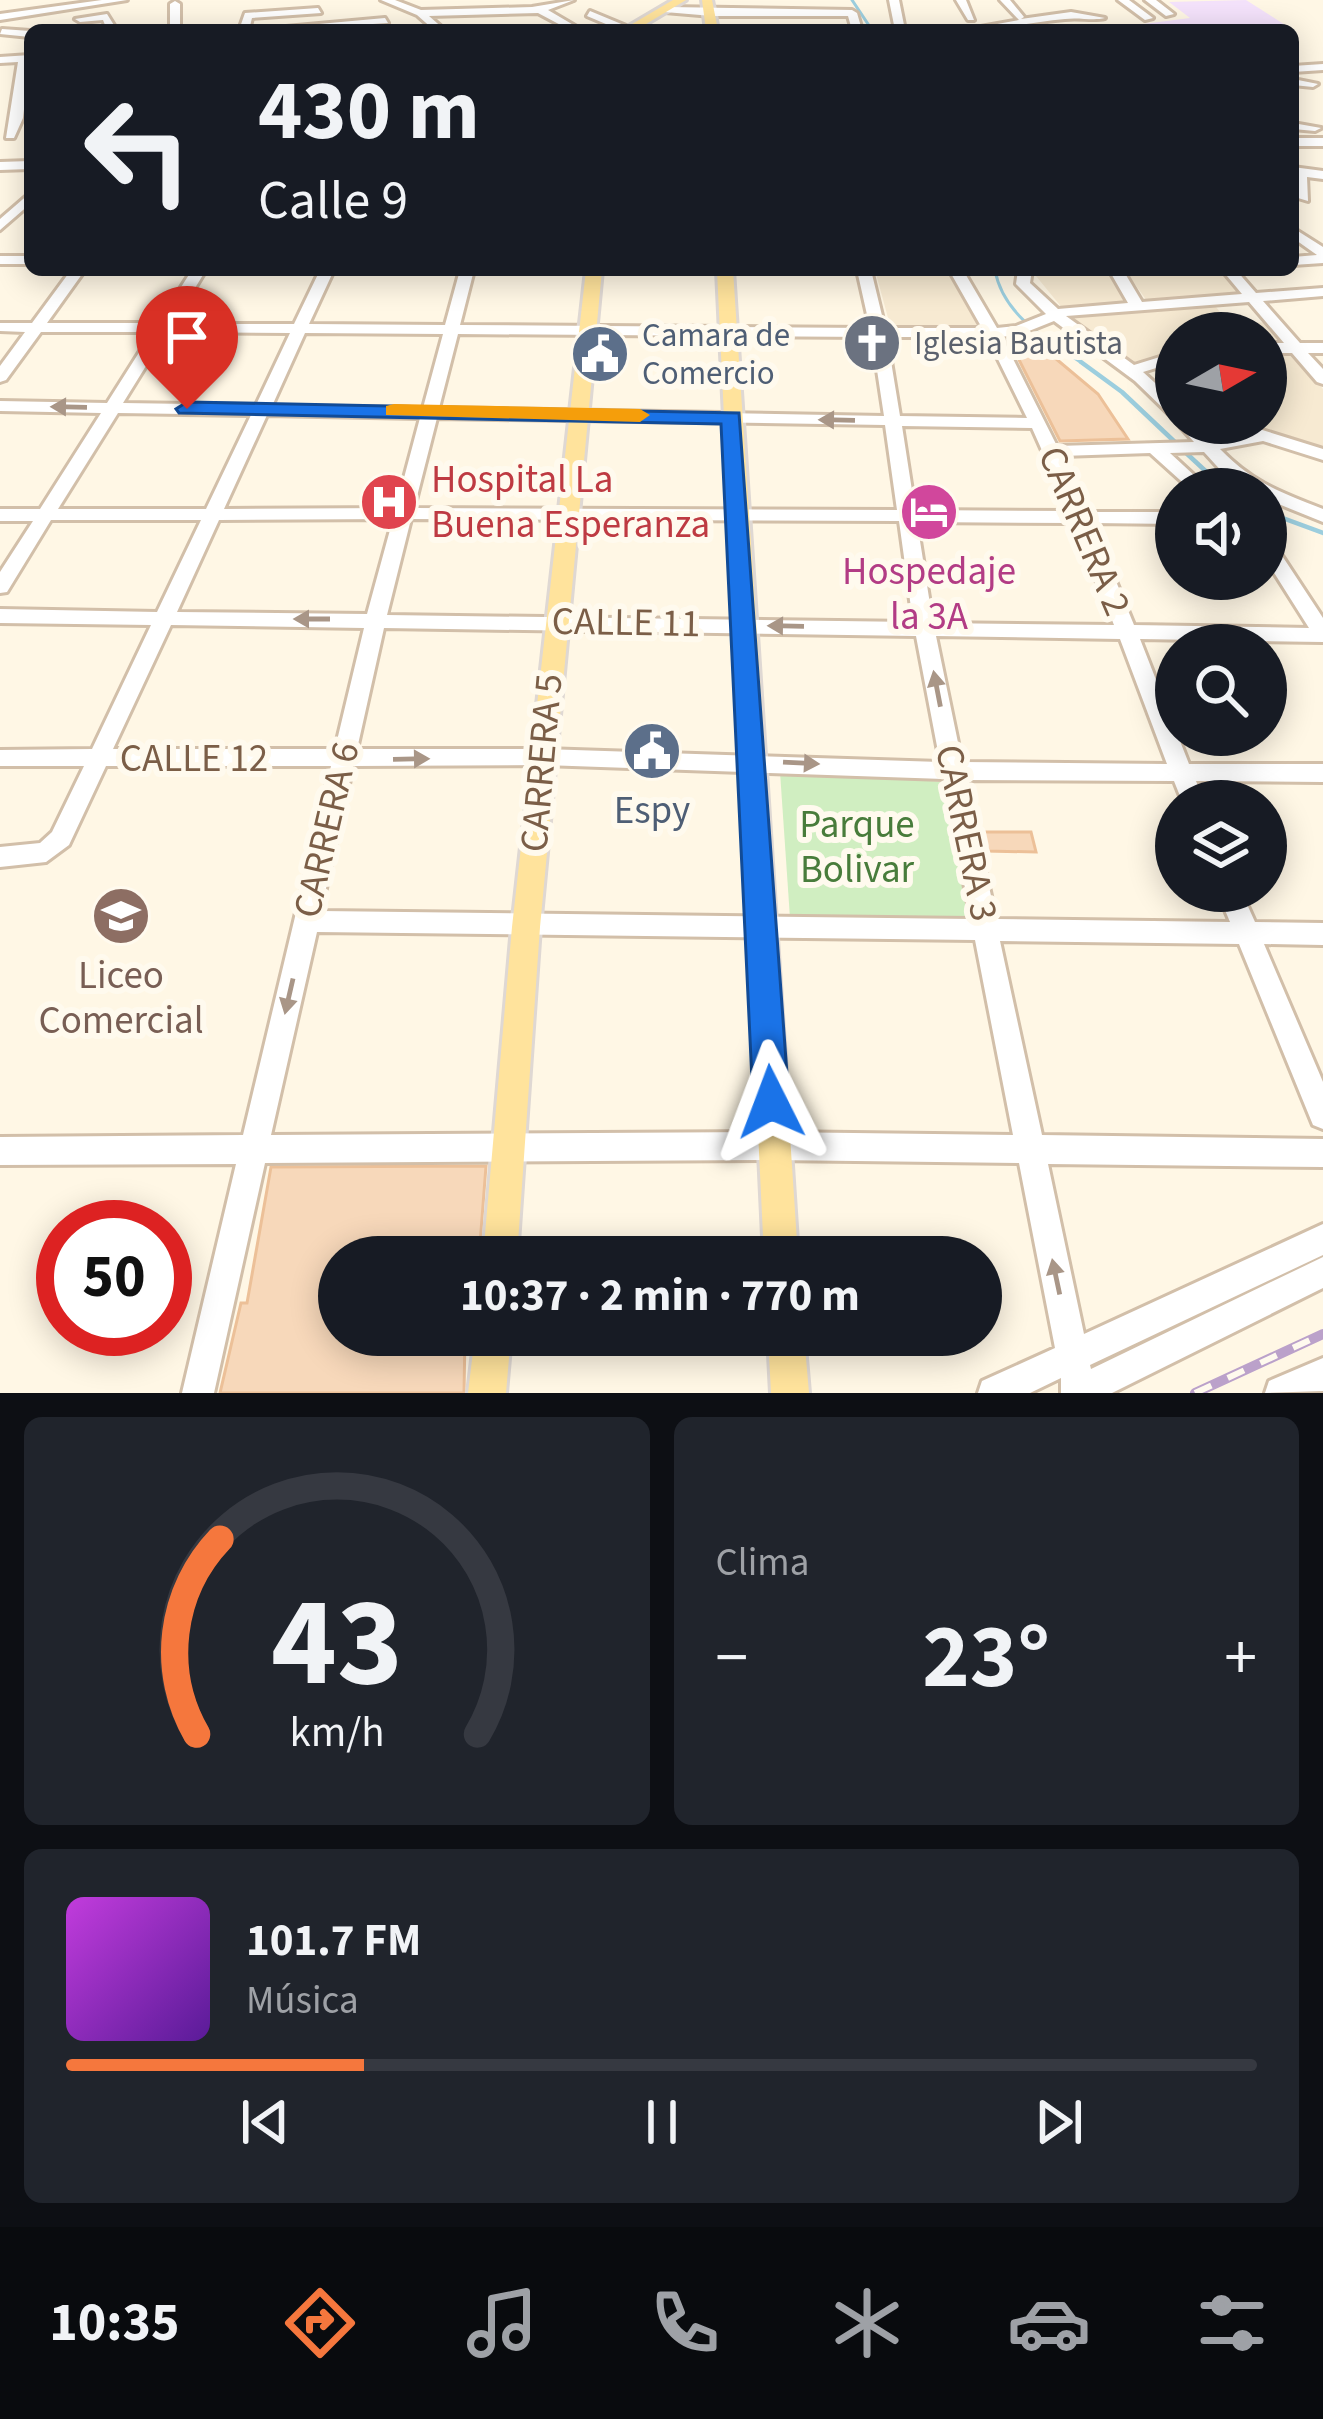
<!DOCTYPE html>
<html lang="es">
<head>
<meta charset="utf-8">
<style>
  :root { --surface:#171b24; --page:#20242c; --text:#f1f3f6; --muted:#9ea1a6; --line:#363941; --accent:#f5773d }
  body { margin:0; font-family:"Source Sans 3",sans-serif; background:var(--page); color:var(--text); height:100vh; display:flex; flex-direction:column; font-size:45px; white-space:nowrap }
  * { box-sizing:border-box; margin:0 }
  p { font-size:39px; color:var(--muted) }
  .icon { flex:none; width:66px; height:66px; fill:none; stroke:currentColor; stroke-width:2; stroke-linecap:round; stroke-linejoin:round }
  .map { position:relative; height:1393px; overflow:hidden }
  .details { display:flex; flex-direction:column; gap:24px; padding:24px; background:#0d0f14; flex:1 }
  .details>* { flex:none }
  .banner { position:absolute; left:24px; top:24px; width:1275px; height:252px; border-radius:18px; box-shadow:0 6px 30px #0003; background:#171b24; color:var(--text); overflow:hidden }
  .needle { width:78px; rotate:81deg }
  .buttons { position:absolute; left:1155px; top:312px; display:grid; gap:24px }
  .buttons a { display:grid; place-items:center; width:132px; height:132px; border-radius:50%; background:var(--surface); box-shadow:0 6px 30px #0003; font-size:60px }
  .speed { position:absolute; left:36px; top:1200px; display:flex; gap:24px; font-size:60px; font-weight:700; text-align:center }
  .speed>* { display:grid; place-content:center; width:156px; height:156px; border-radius:50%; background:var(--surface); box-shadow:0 6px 30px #0003; line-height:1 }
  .speed .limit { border:18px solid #d22; background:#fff; color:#111 }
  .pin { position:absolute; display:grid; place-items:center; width:102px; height:102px; color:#fff; margin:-123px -51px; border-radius:50% 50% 50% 0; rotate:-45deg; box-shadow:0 0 12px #0007 }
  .pin .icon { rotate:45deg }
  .me { position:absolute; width:132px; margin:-66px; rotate:357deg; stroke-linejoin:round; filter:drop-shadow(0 0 9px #0008) }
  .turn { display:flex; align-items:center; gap:42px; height:252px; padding:0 36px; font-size:54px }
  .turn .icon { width:156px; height:156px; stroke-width:2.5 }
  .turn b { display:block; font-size:84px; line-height:102px }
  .big { font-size:90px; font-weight:700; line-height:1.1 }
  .details .tile { flex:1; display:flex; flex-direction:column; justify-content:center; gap:18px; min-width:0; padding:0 42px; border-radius:18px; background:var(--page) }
  .details .dial { align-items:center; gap:0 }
  .dial svg { height:312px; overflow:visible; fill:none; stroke:var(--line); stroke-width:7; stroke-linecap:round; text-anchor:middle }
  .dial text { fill:var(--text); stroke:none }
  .song { display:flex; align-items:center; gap:36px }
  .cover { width:144px; height:144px; border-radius:18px; background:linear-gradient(135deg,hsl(290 70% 55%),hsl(270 70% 35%)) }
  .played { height:12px; border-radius:6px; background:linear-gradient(90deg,var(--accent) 25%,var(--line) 25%) }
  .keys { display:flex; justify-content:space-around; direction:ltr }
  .heat { display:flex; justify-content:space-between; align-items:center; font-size:66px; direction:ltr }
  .details .tiles { flex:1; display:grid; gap:24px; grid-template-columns:1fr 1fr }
  .tile:last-child { grid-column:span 2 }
  .trip { position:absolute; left:318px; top:1236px; width:684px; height:120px; border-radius:60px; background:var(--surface); box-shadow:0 6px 30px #0003; font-weight:700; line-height:120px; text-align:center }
  .menu { display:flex; height:192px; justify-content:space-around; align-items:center; background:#090b0e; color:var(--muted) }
  .menu .icon { width:84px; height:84px }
  .menu .active { color:var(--accent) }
  .menu b { font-size:54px; color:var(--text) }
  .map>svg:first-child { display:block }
  .residential { fill:#f7ead2 }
  .education { fill:#f4e2fb }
  .green { fill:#d0eec1 }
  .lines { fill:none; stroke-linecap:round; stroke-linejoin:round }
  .stream-far1 { stroke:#9ccede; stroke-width:3 }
  .stream { stroke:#9ccede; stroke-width:4.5 }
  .building { fill:#f7d8ba; stroke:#ecc098; stroke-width:3 }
  .minor-casing { stroke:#d2bfa9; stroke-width:6 }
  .major-casing { stroke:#dfd8d3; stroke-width:6 }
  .minor { fill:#fff; fill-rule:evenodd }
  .major { fill:#ffe39c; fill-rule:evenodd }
  .rail-casing { stroke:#bba1ca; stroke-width:10 }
  .rail { stroke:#fffaee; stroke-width:6; stroke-dasharray:18; stroke-linecap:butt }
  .oneway { fill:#a99687 }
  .route { fill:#1a73e8; stroke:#114b97; stroke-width:3 }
  .slow { fill:#f59e0b }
  .labels { text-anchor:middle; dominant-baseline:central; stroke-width:12; stroke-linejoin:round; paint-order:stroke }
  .far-service-label { font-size:33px; fill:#4e5e75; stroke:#fffaee; text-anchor:start }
  .far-worship-label { font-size:33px; fill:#5b616d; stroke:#fffaee; text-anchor:start }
  .health-label { font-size:39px; fill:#be3a42; stroke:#fffaee; text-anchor:start }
  .street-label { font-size:39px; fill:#7b5e47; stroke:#fffaee }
  .hotel-label { font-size:39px; fill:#b23c85; stroke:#fffaee }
  .service-label { font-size:39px; fill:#4e5e75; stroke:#fffaee }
  .park-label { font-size:39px; fill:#487c3b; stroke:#fffaee }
  .education-label { font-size:39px; fill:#785e54; stroke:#fffaee }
</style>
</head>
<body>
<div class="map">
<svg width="1323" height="1393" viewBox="0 0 1323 1393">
  <rect width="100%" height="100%" fill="#fff7e5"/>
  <!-- residential -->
  <path class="residential" d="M875 270H945L985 330 891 329Z
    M1037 270H1107L1129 302 1063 309 1036 276 1040 275Z
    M1223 270 1242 293 1147 301 1127 273Z
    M1213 303 1230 325 1266 322 1283 344H1266V333H1176V352L1131 366 1066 318Z
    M1293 352 1323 389V448L1240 423H1266V354Z"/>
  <!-- education -->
  <path class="education" d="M1246 0 1293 30H1097L1190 18 1169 2Z"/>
  <!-- green -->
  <path class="green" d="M780 772 946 782 973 920 790 918Z"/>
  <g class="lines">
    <!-- stream-far1 -->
    <path class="stream-far1" d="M852 0 872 30
      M995 270C1003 316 1049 341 1085 365"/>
    <!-- stream -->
    <path class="stream" d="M1081 362 1122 392 1177 444
      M1185 452 1225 489
      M1266 512 1323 533"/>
  </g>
  <!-- building -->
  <path class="building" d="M1030 337 1098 394 1128 439 1060 441 1009 340Z
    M982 832H1031L1036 852 986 851Z
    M486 1166 479 1257H339V1335H465L464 1393H220L241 1303H247L271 1167Z"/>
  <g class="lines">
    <!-- minor casing -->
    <g class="minor-casing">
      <path id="minor" d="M102 0H127L0 20V14Z
        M381 0H395L421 10 532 7 574 0 548 10 582 30H570L538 13 429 16 445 30H434L417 15Z
        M889 0H899L905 30H895Z
        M956 0H966L974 20H968Z
        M1000 0H1010L1024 17 1021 19 1071 12 1105 18C1093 21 1079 17 1065 19 1031 22 999 30 964 30L1019 20Z
        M1118 0H1129L1153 18 1145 20Z
        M1145 0H1156L1174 14 1166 16Z
        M175 1 180 4V30H170V4Z
        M668 7 852 10 857 13 862 30H852L848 16H712L665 12Z
        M318 8 321 13 252 18 249 30H239L245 13Z
        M590 11 631 28 633 30H620L587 16Z
        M107 14 117 30H107L103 20 80 22 75 19Z
        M385 18 388 23 281 30 286 27Z
        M2 29 30 31V37L0 34Z
        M30 55 23 118 14 138H6L18 62 0 63V57Z
        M1323 64V70L1293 72V66Z
        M1293 79 1318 84 1313 87 1293 85Z
        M1293 123 1321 128 1315 131 1293 129Z
        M1293 138H1323V146H1293Z
        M30 161V169L0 170V162Z
        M1293 167 1323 171V179L1307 177 1308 201 1298 198Z
        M30 193V204L0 230V219Z
        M1293 228 1323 247V263L1293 265V257L1317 255 1293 238Z
        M0 256H30V264H0Z
        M71 270H85L47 323H158L192 270H206L173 324H294L320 270H334L309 324 445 325 460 270H474L460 325 870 328 857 270H871L885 328H982L949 270H963L997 328 1016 326 1046 314 1016 284 1018 270H1032L1030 283 1058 309 1128 303 1109 270H1123L1142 302 1242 294 1222 270H1236L1256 293 1323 288V296L1263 301 1300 343H1323V353H1308L1323 369V384L1317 382 1292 353H1266V343H1284L1249 302 1066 316 1134 365 1176 352V362L1143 372 1176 402V417L1170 415 1135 381 1054 321 1024 333 1002 337 1057 446 1194 442 1177 423H1194L1212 441 1244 435 1215 423H1240L1323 449V460L1263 441 1220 449C1253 483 1280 492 1323 509V522L1266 499V489C1232 489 1226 475 1204 452L1170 453 1209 489H1190L1150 453 1062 456 1087 512H1176V524L1092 523 1134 625 1309 628 1266 560V540L1273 542 1323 618V642L1140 639 1189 764H1323V782L1196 781 1204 801H1182L1174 781 966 780 996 919 1230 922 1217 891H1241L1255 922 1323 923V945L1264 944 1323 1082V1129L1313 1125 1239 944 1000 941 1042 1135 1323 1139V1167L1048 1164 1084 1334 1323 1224V1255L1090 1365 1091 1369 1323 1257V1288L1112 1393H1061V1378L1030 1393H978L982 1381 1055 1348 1019 1163 774 1160 265 1163 214 1393H182L236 1164 0 1165V1137L243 1135 331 766H106L69 845 46 862 0 867V847L40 843 52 832 84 766H0V750L92 749 151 625 0 623V609L157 612 201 520H51L7 592 0 593V572L33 521H0V509H40L101 413 0 411V401L107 403 152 332H41L6 380 0 382V366L25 332 0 331V323H32ZM167 332 290 333 256 405 123 403ZM305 333 443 334 423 408 272 406ZM458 334 872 337 884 416 439 408ZM887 337H987L1027 418 900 416ZM118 413 251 415 206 509H58ZM267 415 420 418 396 508 224 509ZM437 418 885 425 897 510 414 508ZM902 426 1032 428 1069 511 915 510ZM393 519 367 614 177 612 219 520ZM411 519 899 521 913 622 387 615ZM917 522 1073 523 1114 625 933 623ZM171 625 364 628 335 749H113ZM384 628 916 636 940 762 544 749H357ZM936 636 1120 639 1167 764 962 762ZM544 765 944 779 971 919 321 911 353 766ZM317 932 975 940 1013 1135 774 1132 271 1135Z
        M1323 1358V1391L1265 1393 1269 1381Z"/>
    </g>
    <!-- major casing -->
    <g class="major-casing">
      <path id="major" d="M673 0H686L636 30H622Z
        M702 0H712L718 30H706Z
        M586 270H602L540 927 517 1257H483L512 927Z
        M717 270H733L798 1257H764Z
        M475 1335H511L506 1393H468Z
        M768 1335H804L809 1393H771Z"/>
    </g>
    <!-- minor -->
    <use href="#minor" class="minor"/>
    <!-- major -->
    <use href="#major" class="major"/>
    <!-- rail casing -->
    <g class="rail-casing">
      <path id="rail" d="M1195 1393 1323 1334"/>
    </g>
    <!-- rail -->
    <use href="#rail" class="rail"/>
  </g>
  <!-- one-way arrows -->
  <defs><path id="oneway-solid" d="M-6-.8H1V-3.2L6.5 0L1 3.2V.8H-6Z" transform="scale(3)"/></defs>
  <g class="oneway">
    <use href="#oneway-solid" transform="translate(69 407) rotate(-179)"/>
    <use href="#oneway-solid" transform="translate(837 420) rotate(-179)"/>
    <use href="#oneway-solid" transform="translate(312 619) rotate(-180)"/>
    <use href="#oneway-solid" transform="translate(786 626) rotate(-179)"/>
    <use href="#oneway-solid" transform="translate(937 689) rotate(-101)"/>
    <use href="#oneway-solid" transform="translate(411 759) rotate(-1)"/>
    <use href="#oneway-solid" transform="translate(801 763) rotate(3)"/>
    <use href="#oneway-solid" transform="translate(289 996) rotate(103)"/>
    <use href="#oneway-solid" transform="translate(1056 1277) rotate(-102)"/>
  </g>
  <!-- route -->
  <path class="route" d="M187 402 739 413 789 1102 784 1115 771 1120 759 1115 753 1102 721 424 179 413 176 409Z"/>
  <!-- slow -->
  <path class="slow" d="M394 404 640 409 650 415 640 422 386 415V406Z"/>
  <!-- icons -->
  <defs>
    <g id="church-disc" transform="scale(3)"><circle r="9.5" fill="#6b7280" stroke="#fffaee"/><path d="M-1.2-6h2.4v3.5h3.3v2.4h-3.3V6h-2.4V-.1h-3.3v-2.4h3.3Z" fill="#fff"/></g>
    <g id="civic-disc" transform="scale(3)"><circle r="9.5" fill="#5c6f8a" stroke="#fffaee"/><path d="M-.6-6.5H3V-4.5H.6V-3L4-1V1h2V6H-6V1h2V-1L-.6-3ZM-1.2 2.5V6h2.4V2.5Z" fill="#fff"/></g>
    <g id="hospital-disc" transform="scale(3)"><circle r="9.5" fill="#e0444e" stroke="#fffaee"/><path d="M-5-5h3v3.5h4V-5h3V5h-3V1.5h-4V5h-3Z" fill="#fff"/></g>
    <g id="hotel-disc" transform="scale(3)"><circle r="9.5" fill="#d1479c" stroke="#fffaee"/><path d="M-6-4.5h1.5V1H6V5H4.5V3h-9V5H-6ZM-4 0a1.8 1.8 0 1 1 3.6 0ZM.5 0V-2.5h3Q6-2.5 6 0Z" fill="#fff"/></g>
    <g id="school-disc" transform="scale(3)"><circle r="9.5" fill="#8d6e63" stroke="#fffaee"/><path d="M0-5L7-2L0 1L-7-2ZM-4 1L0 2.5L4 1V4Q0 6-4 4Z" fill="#fff"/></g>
  </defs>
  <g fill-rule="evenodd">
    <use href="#church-disc" x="872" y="343"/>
    <use href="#civic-disc" x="600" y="354"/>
    <use href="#hospital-disc" x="389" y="502"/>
    <use href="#hotel-disc" x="929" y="512"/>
    <use href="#civic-disc" x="652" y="751"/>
    <use href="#school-disc" x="121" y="916"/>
  </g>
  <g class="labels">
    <!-- far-service labels -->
    <g class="far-service-label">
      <text x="642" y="335">Camara de<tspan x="642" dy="38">Comercio</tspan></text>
    </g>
    <!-- far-worship labels -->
    <g class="far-worship-label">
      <text x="914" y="343">Iglesia Bautista</text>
    </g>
    <!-- health labels -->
    <g class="health-label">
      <text x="431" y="480">Hospital La<tspan x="431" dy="45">Buena Esperanza</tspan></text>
    </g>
    <!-- street labels -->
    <g class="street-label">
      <text transform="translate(1084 531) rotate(67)">CARRERA 2</text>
      <text transform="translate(626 623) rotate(1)">CALLE 11</text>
      <text x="194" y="759">CALLE 12</text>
      <text transform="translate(542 763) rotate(-85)">CARRERA 5</text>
      <text transform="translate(327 830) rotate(-77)">CARRERA 6</text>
      <text transform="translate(966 833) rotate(78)">CARRERA 3</text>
    </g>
    <!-- hotel labels -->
    <g class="hotel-label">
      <text x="929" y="572">Hospedaje<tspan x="929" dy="45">la 3A</tspan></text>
    </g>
    <!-- service labels -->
    <g class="service-label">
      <text x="652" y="811">Espy</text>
    </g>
    <!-- park labels -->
    <g class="park-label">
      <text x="857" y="825">Parque<tspan x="857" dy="45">Bolivar</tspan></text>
    </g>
    <!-- education labels -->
    <g class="education-label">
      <text x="121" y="976">Liceo<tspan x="121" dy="45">Comercial</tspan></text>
    </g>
  </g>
</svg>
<div class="buttons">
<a><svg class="needle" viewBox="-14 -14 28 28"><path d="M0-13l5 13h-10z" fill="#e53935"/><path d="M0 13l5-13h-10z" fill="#9ea1a6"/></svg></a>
<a><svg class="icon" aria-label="sound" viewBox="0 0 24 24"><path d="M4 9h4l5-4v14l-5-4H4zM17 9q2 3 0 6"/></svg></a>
<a><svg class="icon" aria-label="search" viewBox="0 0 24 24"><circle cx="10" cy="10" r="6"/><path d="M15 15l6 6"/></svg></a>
<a><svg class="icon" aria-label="layers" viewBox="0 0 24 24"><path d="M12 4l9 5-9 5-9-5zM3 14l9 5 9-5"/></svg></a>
</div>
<div class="speed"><div class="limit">50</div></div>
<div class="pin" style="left:187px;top:409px;background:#d93025"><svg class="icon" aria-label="arrive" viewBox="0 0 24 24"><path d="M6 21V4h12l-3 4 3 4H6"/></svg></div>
<svg class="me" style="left:771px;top:1102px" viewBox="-20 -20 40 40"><path d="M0-17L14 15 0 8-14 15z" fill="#1a73e8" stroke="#fff" stroke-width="4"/></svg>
<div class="trip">10:37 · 2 min · 770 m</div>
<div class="banner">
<div class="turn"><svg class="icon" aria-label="left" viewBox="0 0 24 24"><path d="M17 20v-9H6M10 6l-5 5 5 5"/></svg><div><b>430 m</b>Calle 9</div></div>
</div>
</div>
<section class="details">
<div class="tiles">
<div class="tile dial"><svg viewBox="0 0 100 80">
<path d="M14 69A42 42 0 1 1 86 69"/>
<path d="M14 69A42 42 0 0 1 20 19" stroke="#f5773d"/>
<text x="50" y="56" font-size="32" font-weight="700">43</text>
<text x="50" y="72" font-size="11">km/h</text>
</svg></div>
<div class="tile"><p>Clima</p>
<div class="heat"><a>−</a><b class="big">23°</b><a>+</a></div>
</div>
<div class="tile">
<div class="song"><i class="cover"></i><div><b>101.7 FM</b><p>Música</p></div></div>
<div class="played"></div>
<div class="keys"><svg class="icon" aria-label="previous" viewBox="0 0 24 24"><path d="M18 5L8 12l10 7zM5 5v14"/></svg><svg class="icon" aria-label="pause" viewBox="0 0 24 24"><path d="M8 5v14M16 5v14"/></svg><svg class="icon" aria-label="next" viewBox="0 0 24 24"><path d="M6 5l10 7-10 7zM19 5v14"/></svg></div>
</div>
</div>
</section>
<nav class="menu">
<b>10:35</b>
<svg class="icon active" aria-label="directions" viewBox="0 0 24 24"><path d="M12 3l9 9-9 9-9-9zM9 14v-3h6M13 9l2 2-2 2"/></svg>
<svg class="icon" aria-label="music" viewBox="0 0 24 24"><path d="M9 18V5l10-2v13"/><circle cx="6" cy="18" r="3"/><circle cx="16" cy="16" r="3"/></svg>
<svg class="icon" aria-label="phone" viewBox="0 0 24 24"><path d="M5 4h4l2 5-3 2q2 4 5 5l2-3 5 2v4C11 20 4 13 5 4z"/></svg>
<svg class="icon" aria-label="climate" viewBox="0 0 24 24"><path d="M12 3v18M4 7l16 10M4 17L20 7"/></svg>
<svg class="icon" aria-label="car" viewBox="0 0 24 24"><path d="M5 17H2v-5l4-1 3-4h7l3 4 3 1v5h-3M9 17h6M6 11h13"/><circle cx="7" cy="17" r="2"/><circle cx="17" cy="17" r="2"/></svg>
<svg class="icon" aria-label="filters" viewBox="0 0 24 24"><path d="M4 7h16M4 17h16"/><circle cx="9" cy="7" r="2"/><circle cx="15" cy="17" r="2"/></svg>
</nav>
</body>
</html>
